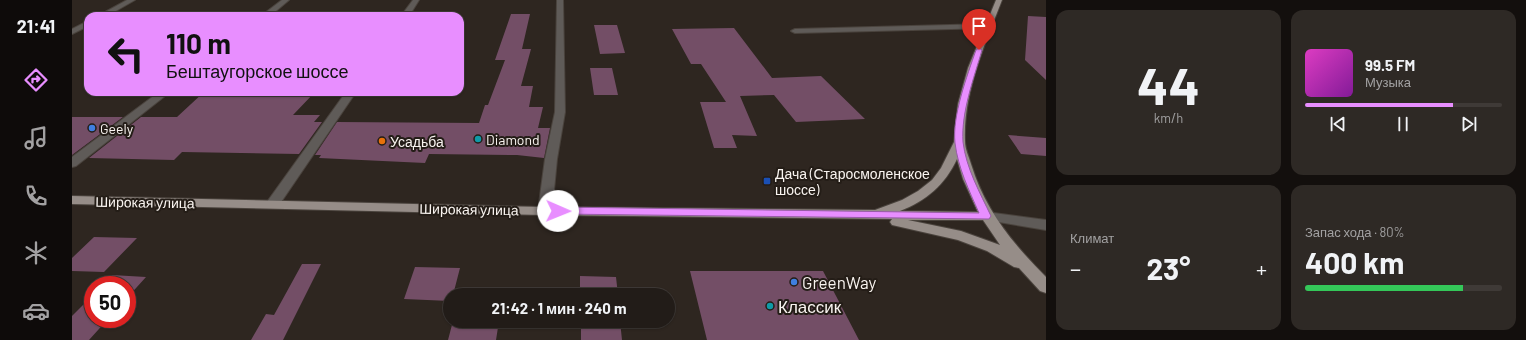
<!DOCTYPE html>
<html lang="ru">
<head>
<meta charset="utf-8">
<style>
  :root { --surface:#221c18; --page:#2e2925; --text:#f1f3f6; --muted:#a2a1a2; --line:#3f3a37; --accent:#e88eff }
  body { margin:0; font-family:Barlow,sans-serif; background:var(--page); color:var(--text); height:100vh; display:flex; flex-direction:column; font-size:15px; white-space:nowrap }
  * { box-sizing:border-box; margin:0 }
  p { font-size:13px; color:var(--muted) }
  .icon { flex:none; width:22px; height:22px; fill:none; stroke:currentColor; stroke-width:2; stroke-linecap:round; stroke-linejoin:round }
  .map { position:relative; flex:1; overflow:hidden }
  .drawer { display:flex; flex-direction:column; gap:10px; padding:10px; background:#130f0d; width:480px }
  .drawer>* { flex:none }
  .banner { position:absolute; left:12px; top:12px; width:380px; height:84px; border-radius:12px; box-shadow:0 1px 3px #0004,0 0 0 1px var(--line); background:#e88eff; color:#111; overflow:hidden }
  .speed { position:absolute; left:12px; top:276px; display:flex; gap:8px; font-size:20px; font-weight:700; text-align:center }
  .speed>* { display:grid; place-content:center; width:52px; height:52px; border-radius:50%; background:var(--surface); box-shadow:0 1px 3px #0004,0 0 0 1px var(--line); line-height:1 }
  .speed .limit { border:6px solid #d22; background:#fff; color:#111 }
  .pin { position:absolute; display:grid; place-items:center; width:34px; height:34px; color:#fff; margin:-41px -17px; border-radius:50% 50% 50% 0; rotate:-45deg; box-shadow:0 0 4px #0007 }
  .pin .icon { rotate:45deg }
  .me { position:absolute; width:44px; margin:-22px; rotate:91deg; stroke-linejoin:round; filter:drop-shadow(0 0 3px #0008) }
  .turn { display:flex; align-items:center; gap:14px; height:84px; padding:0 16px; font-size:18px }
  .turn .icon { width:52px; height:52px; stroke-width:2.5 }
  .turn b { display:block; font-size:28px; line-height:34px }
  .big { font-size:30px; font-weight:700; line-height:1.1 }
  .drawer .card { flex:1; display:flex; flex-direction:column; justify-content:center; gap:6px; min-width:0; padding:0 14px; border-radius:12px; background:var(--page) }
  .drawer .dial { align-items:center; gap:0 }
  .dial b { font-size:52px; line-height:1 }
  .song { display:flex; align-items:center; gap:12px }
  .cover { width:48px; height:48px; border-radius:6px; background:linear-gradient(135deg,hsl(310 70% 55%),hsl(290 70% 35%)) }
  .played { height:4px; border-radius:2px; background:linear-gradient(90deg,var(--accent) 75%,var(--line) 75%) }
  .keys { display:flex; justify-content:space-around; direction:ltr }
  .heat { display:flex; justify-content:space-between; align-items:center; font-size:22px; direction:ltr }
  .charge { height:6px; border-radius:3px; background:linear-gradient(90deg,#34c759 80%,var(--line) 0) }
  .drawer .tiles { flex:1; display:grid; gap:10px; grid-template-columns:repeat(2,1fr) }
  .trip { position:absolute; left:371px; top:288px; width:232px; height:40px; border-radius:20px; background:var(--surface); box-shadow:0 1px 3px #0004,0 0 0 1px var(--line); font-weight:700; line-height:40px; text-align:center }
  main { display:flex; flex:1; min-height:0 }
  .menu { display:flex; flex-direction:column; width:72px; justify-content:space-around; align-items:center; background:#0e0b0a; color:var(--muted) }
  .menu .icon { width:28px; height:28px }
  .menu .current { color:var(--accent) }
  .menu b { font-size:18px; color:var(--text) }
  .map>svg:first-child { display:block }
  .building { fill:#734e66 }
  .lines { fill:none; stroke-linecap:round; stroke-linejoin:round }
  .minor-casing { stroke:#4a433d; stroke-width:2 }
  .major-casing { stroke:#4a433d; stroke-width:2 }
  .minor { fill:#5f5b58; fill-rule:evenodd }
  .major { fill:#968d88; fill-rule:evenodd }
  .route { fill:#e88eff; stroke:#975ca6 }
  .shop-dot { fill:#3f7fe0; stroke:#241d17; stroke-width:1.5 }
  .culture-dot { fill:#0f9aa8; stroke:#241d17; stroke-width:1.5 }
  .food-dot { fill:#e8710a; stroke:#241d17; stroke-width:1.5 }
  .transit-dot { fill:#1a4fb4; stroke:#241d17; stroke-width:1.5 }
  .labels { text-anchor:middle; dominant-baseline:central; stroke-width:4; stroke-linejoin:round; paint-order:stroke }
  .poi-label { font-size:14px; fill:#f9f4f0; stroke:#241d17; text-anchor:start }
  .street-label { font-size:14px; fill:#f9f4f0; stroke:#241d17 }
  .near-poi-label { font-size:17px; fill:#f9f4f0; stroke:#241d17; text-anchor:start }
</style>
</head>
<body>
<main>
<nav class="menu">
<b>21:41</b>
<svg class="icon current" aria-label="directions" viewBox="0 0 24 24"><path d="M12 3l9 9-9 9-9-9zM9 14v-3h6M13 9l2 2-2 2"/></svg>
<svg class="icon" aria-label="music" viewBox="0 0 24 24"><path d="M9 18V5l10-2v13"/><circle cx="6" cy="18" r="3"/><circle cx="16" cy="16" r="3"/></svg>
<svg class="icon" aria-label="phone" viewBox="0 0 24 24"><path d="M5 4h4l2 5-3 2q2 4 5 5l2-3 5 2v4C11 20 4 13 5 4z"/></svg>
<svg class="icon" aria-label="climate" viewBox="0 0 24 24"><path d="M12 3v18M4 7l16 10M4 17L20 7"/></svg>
<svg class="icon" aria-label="car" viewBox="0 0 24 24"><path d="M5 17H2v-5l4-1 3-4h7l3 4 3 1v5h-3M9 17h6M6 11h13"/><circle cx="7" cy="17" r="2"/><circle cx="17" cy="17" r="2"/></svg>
</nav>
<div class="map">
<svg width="974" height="340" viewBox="0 0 974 340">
  <rect width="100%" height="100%" fill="#2e2620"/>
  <!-- building -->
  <path class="building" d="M439 14H458L450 49H459L449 86H461L457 107H471L466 128H478L472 158 445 155 357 154 353 163 247 158 249 155H243L265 122 407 123 413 105H416L433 60H423Z
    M956 16 974 17V80L953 60Z
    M522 25H545L553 53 528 54Z
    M662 28 700 78 749 76 793 119 724 122 702 95 668 96 685 136 660 135 665 148H642L628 102H654L629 64H619L600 29Z
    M518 68H540L546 95H522Z
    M132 92H243L221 115H248L242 122H250L227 154 110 152 102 160 17 158 69 117H105Z
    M0 117H51L0 155Z
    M936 135 974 138V156L949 154Z
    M22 237 65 238 32 272 0 271V258Z
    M230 264H249L211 340H179L194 314 202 315Z
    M343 267 388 268 381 295H378V301L332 299Z
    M618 271H751L787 340H635Z
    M40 275 74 277 55 298V285H31Z
    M508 276 544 277 546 295H508Z
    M21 295V319H36L17 340H0V316Z
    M381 321H427L424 340H376Z
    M509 321H548L550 340H509Z"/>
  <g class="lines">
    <!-- minor casing -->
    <g class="minor-casing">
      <path id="minor" d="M55 0H63L35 16H26Z
        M210 0H217L198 16H189Z
        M341 0H347L337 16H329Z
        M485 0H491L493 112 485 159 480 211 478 214H468L466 211 473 159 483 112Z
        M16 21V26L0 34V29Z
        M916 24 920 26 919 28 723 33 719 31 723 29Z
        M87 92H98L4 166 0 167V157Z
        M274 92H284L205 208H195L193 205 195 202Z
        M914 212 974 220V230L909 219 907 216 909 213Z"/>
    </g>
    <!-- major casing -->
    <g class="major-casing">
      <path id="major" d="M924 0H930C913 44 891 92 893 141 893 149 897 157 899 164 913 210 941 244 974 277V293L968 291 947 268 942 267 915 251 886 240 820 225 818 222 820 219 473 215 0 204V196L473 207 803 210 830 200 846 191 860 180 869 168 882 142 886 104 896 68ZM885 159 891 179 906 212 828 211C854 201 873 185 885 159ZM836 220H911L928 245 889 231Z"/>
    </g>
    <!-- minor -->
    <use href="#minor" class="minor"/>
    <!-- major -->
    <use href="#major" class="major"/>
  </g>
  <!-- route -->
  <path class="route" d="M907 48 910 50C902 78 889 112 891 142 894 168 908 193 919 216L917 219 486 214 481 211 486 207 907 213C897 190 886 168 883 143 880 116 895 76 904 50Z"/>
  <!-- markers -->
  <g class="shop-dot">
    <circle cx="20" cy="128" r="4"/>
    <circle cx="722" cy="282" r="4"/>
  </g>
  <g class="culture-dot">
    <circle cx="406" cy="139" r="4"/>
    <circle cx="698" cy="306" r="4"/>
  </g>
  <circle class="food-dot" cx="310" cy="141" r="4"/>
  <rect class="transit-dot" x="691" y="177" width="8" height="8" rx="2"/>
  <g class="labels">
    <!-- poi labels -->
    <g class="poi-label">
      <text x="28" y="128">Geely</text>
      <text x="414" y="139">Diamond</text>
      <text x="318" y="141">Усадьба</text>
      <text x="703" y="173">Дача (Старосмоленское<tspan x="703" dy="16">шоссе)</tspan></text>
    </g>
    <!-- street labels -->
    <g class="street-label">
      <text transform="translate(73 202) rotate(1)">Широкая улица</text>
      <text transform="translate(397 209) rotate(1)">Широкая улица</text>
    </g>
    <!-- near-poi labels -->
    <g class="near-poi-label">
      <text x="730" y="282">GreenWay</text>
      <text x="706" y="306">Классик</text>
    </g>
  </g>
</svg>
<div class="speed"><div class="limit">50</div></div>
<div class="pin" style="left:907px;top:50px;background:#d93025"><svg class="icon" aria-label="arrive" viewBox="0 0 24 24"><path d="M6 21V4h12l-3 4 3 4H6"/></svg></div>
<svg class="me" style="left:486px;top:211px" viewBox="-20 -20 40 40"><circle r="19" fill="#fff"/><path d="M0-13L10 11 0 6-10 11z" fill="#e88eff"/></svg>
<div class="trip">21:42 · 1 мин · 240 m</div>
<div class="banner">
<div class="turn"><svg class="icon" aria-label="left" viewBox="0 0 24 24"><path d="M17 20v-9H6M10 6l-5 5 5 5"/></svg><div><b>110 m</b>Бештаугорское шоссе</div></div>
</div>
</div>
<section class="drawer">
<div class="tiles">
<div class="card dial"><b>44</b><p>km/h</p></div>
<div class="card">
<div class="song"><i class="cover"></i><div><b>99.5 FM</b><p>Музыка</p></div></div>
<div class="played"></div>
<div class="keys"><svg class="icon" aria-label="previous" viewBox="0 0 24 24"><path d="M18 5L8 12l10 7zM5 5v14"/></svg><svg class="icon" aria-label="pause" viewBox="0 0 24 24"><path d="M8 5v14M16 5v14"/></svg><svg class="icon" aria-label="next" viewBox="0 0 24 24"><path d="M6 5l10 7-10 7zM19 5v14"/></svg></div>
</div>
<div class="card"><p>Климат</p>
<div class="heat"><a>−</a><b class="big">23°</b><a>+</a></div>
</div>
<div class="card"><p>Запас хода · 80%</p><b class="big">400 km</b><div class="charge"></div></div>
</div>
</section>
</main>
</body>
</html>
